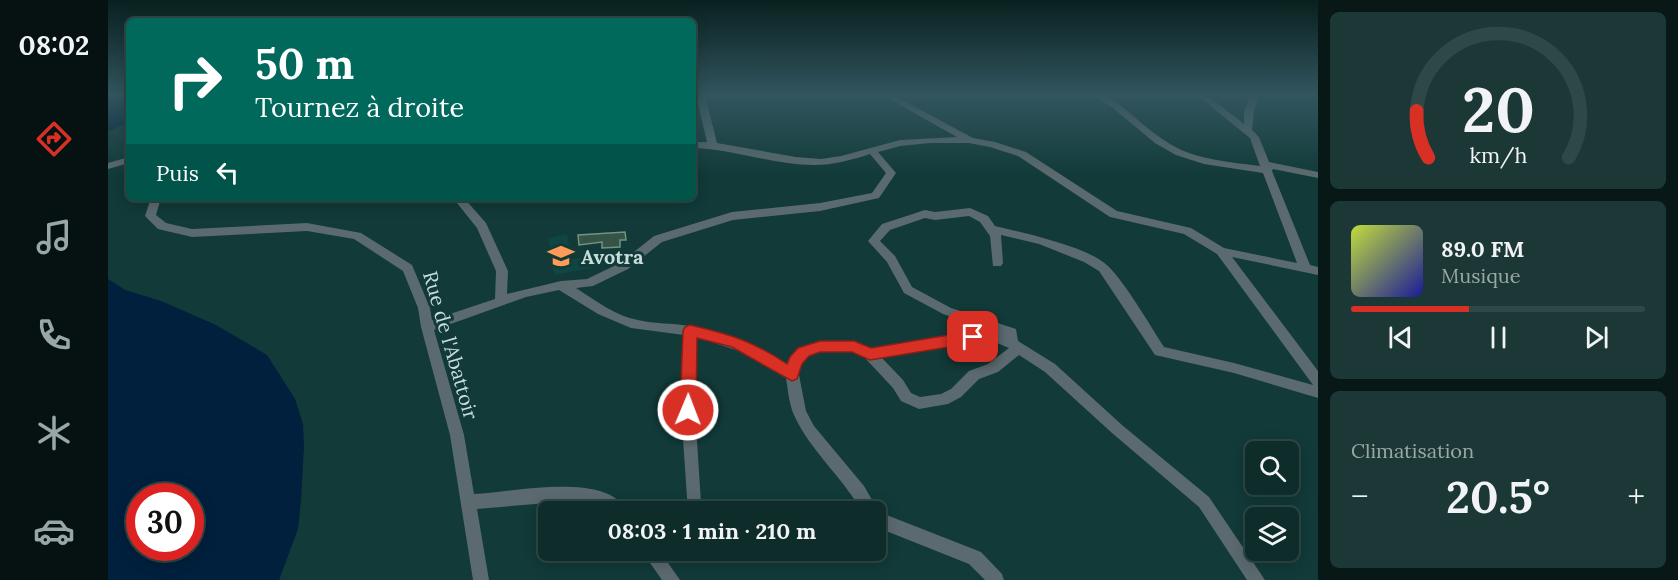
<!DOCTYPE html>
<html lang="fr">
<head>
<meta charset="utf-8">
<style>
  :root { --surface:#0d2c2a; --page:#1b3836; --text:#f1f3f6; --muted:#9aa7a8; --line:#2d4847; --accent:#d93025 }
  body { margin:0; font-family:Lora,serif; background:var(--page); color:var(--text); height:100vh; display:flex; flex-direction:column; font-size:22px; white-space:nowrap }
  * { box-sizing:border-box; margin:0 }
  p { font-size:20px; color:var(--muted) }
  .icon { flex:none; width:33px; height:33px; fill:none; stroke:currentColor; stroke-width:2; stroke-linecap:round; stroke-linejoin:round }
  .map { position:relative; flex:1; overflow:hidden }
  .drawer { display:flex; flex-direction:column; gap:12px; padding:12px; background:#071817; width:360px }
  .drawer>* { flex:none }
  .top-card { position:absolute; left:18px; top:18px; width:570px; height:183px; border-radius:9px; box-shadow:0 3px 15px #0003,0 0 0 2px var(--line); background:#00695c; color:#fff; overflow:hidden }
  .fabs { position:absolute; left:1137px; top:441px; display:grid; gap:12px }
  .fabs a { display:grid; place-items:center; width:54px; height:54px; border-radius:9px; background:var(--surface); box-shadow:0 3px 15px #0003,0 0 0 2px var(--line); font-size:30px }
  .speed { position:absolute; left:18px; top:483px; display:flex; gap:12px; font-size:30px; font-weight:700; text-align:center }
  .speed>* { display:grid; place-content:center; width:78px; height:78px; border-radius:50%; background:var(--surface); box-shadow:0 3px 15px #0003,0 0 0 2px var(--line); line-height:1 }
  .speed .limit { border:9px solid #d22; background:#fff; color:#111 }
  .pin { position:absolute; display:grid; place-items:center; width:51px; height:51px; color:#fff; margin:-26px; border-radius:12px; box-shadow:0 3px 9px #0006 }
  .me { position:absolute; width:66px; margin:-33px; rotate:1deg; stroke-linejoin:round; filter:drop-shadow(0 0 4px #0008) }
  .turn { display:flex; align-items:center; gap:21px; height:126px; padding:0 30px; font-size:27px }
  .turn .icon { width:78px; height:78px; stroke-width:2.5 }
  .turn b { display:block; font-size:42px; line-height:51px }
  .then { display:flex; align-items:center; height:57px; padding:0 30px; background:#0003; gap:12px; font-size:22px }
  .big { font-size:45px; font-weight:700; line-height:1.1 }
  .drawer .widget { flex:1; display:flex; flex-direction:column; justify-content:center; gap:9px; min-width:0; padding:0 21px; border-radius:9px; background:var(--page) }
  .drawer .dial { align-items:center; gap:0 }
  .dial svg { height:156px; overflow:visible; fill:none; stroke:var(--line); stroke-width:7; stroke-linecap:round; text-anchor:middle }
  .dial text { fill:var(--text); stroke:none }
  .song { display:flex; align-items:center; gap:18px }
  .cover { width:72px; height:72px; border-radius:9px; background:linear-gradient(135deg,hsl(70 70% 55%),hsl(240 70% 35%)) }
  .played { height:6px; border-radius:3px; background:linear-gradient(90deg,var(--accent) 40%,var(--line) 40%) }
  .keys { display:flex; justify-content:space-around; direction:ltr }
  .heat { display:flex; justify-content:space-between; align-items:center; font-size:33px; direction:ltr }
  .trip { position:absolute; left:430px; top:501px; width:348px; height:60px; border-radius:9px; background:var(--surface); box-shadow:0 3px 15px #0003,0 0 0 2px var(--line); font-weight:700; line-height:60px; text-align:center }
  main { display:flex; flex:1; min-height:0 }
  .menu { display:flex; flex-direction:column; width:108px; justify-content:space-around; align-items:center; background:#051211; color:var(--muted) }
  .menu .icon { width:42px; height:42px }
  .menu .current { color:var(--accent) }
  .menu b { font-size:27px; color:var(--text) }
  .map>svg:first-child { display:block }
  .built { fill:#0f4543 }
  .water { fill:#00203d; fill-rule:evenodd }
  .building { fill:#355445; stroke:#729382; stroke-width:1.5 }
  .lines { fill:none; stroke-linecap:round; stroke-linejoin:round }
  .minor { fill:#5b6a6f; fill-rule:evenodd }
  .route { fill:#d93025; stroke:#8d1f18; stroke-width:1.5 }
  .labels { text-anchor:middle; dominant-baseline:central; stroke-width:6; stroke-linejoin:round; paint-order:stroke }
  .poi-label { font-size:20px; font-weight:bold; fill:#c8dcdb; stroke:#113a38; text-anchor:start }
  .street-label { font-size:20px; fill:#c8dcdb; stroke:#113a38 }
</style>
</head>
<body>
<main>
<nav class="menu">
<b>08:02</b>
<svg class="icon current" aria-label="directions" viewBox="0 0 24 24"><path d="M12 3l9 9-9 9-9-9zM9 14v-3h6M13 9l2 2-2 2"/></svg>
<svg class="icon" aria-label="music" viewBox="0 0 24 24"><path d="M9 18V5l10-2v13"/><circle cx="6" cy="18" r="3"/><circle cx="16" cy="16" r="3"/></svg>
<svg class="icon" aria-label="phone" viewBox="0 0 24 24"><path d="M5 4h4l2 5-3 2q2 4 5 5l2-3 5 2v4C11 20 4 13 5 4z"/></svg>
<svg class="icon" aria-label="climate" viewBox="0 0 24 24"><path d="M12 3v18M4 7l16 10M4 17L20 7"/></svg>
<svg class="icon" aria-label="car" viewBox="0 0 24 24"><path d="M5 17H2v-5l4-1 3-4h7l3 4 3 1v5h-3M9 17h6M6 11h13"/><circle cx="7" cy="17" r="2"/><circle cx="17" cy="17" r="2"/></svg>
</nav>
<div class="map">
<svg width="1210" height="580" viewBox="0 0 1210 580">
  <rect width="100%" height="100%" fill="#113a38"/>
  <!-- built -->
  <path class="built" d="M459 234 464 259 497 253 500 265 446 275 440 238Z"/>
  <!-- water -->
  <path class="water" d="M0 95H21V122L0 132Z
    M0 279 17 290 53 301 108 325 159 355 187 399 195 424 196 447 193 500 190 529 171 580H0ZM32 496H82V548H32Z"/>
  <!-- building -->
  <path class="building" d="M517 232 518 240H512V247L494 248V242L471 245 470 235Z"/>
  <g class="lines">
    <!-- minor -->
    <path class="minor" d="M588 95H597L609 143 688 157 713 159 733 156 792 140 849 137 774 95H785L865 138 887 142 918 152 1009 211 1083 228 1116 248 1189 263 1155 173 1096 164 1068 155 1047 143 1005 108 985 95H996L1002 98C1023 112 1040 131 1062 144 1089 160 1122 162 1152 166L1142 138 1089 95H1099L1136 124V112L1142 95H1151L1146 112 1144 130 1151 137 1161 162 1210 172V178L1165 169 1164 171 1202 265 1210 267V275L1124 257 1210 371V398L1126 373 1047 355 991 271 976 262 931 244 893 235 895 263 893 266H885L882 236 872 222 861 216 827 220 817 218 782 230 772 241 787 256 804 287 843 308 908 329 910 341 947 364 1014 425 1101 497 1157 580H1139L1091 507 1004 433 937 372 911 355 890 372 871 379 853 397 840 404 811 409 793 401 785 388 757 358 745 352 712 351 701 356 693 363 691 375 698 411 706 426 756 486 771 512 873 552 894 574 896 580H877L861 564 768 527V512H754C735 477 702 451 686 415 681 404 680 390 678 378L631 351 588 337 587 410 593 503 602 507 605 512H580L573 410 576 335 523 328 490 314 451 290 418 297 326 330 356 435 366 494C402 493 501 470 519 512H499L489 505 463 501 369 509 381 580H365L342 435 313 327 310 308 295 271 246 239 199 231 84 237 50 229 37 216 43 198H53L48 215 58 223 84 229 199 223 253 233 304 265 322 308 324 320 387 299 388 271 369 228 345 198H356L378 223 400 271 399 294 453 281 479 279 512 263 546 236 624 212 712 203 764 193 778 173 762 154C744 160 725 165 706 165 665 165 626 149 585 148V142H599ZM822 143H861L882 147 910 156 1002 217 1076 234 1109 254 1205 385 1126 363 1056 347C1041 324 1019 285 1000 266 979 246 916 233 887 226L880 216 862 208 827 212 817 210 774 224 760 241 779 262 796 293 835 314 881 330 763 349C740 339 688 333 680 365 650 346 616 331 581 326 564 323 546 324 530 320 507 316 487 300 468 288L485 286 520 269 554 242 625 220 712 211 771 198 788 173 770 152 792 146ZM882 340 901 348 880 364 861 371 843 389 833 394 812 397 803 393 795 380 773 357Z
      M21 157V163L0 169V163Z
      M723 505 736 507 739 512H715L718 507Z
      M533 550H551L572 580H554Z"/>
  </g>
  <!-- sky -->
  <linearGradient id="sky" x2="0" y2="1"><stop stop-color="#09201f"/><stop offset="0.54" stop-color="#32555e"/><stop offset="1" stop-color="#32555e" stop-opacity="0"/></linearGradient>
  <rect width="1210" height="176" fill="url(#sky)"/>
  <!-- route -->
  <path class="route" d="M582 325C621 334 645 341 679 364L682 357 690 348 712 341H746L763 348 865 331 870 333 872 337 870 341 865 343 762 360 744 352H712L701 356 694 364 689 379 684 381 624 347 589 338 588 410 586 415 580 417 575 415 572 410 575 331 577 327Z"/>
  <!-- icons -->
  <defs>
    <g id="university-bare" transform="scale(2.07)"><path d="M0-5L7-2L0 1L-7-2ZM-4 1L0 2.5L4 1V4Q0 6-4 4Z" fill="#ff9b59" stroke="#113a38" stroke-width="2.5" paint-order="stroke"/></g>
  </defs>
  <g fill-rule="evenodd">
    <use href="#university-bare" x="453" y="256"/>
  </g>
  <g class="labels">
    <!-- poi labels -->
    <g class="poi-label">
      <text x="473" y="256">Avotra</text>
    </g>
    <!-- street labels -->
    <g class="street-label">
      <text transform="translate(343 345) rotate(74)">Rue de l'Abattoir</text>
    </g>
  </g>
</svg>
<div class="fabs">
<a><svg class="icon" aria-label="search" viewBox="0 0 24 24"><circle cx="10" cy="10" r="6"/><path d="M15 15l6 6"/></svg></a>
<a><svg class="icon" aria-label="layers" viewBox="0 0 24 24"><path d="M12 4l9 5-9 5-9-5zM3 14l9 5 9-5"/></svg></a>
</div>
<div class="speed"><div class="limit">30</div></div>
<div class="pin" style="left:865px;top:337px;background:#d93025"><svg class="icon" aria-label="arrive" viewBox="0 0 24 24"><path d="M6 21V4h12l-3 4 3 4H6"/></svg></div>
<svg class="me" style="left:580px;top:410px" viewBox="-20 -20 40 40"><circle r="17" fill="#d93025" stroke="#fff" stroke-width="3"/><path d="M0-11L8 9 0 5-8 9z" fill="#fff"/></svg>
<div class="trip">08:03 · 1 min · 210 m</div>
<div class="top-card">
<div class="turn"><svg class="icon" aria-label="right" viewBox="0 0 24 24"><path d="M7 20v-9h11M14 6l5 5-5 5"/></svg><div><b>50 m</b>Tournez à droite</div></div>
<div class="then">Puis<svg class="icon" aria-label="left" viewBox="0 0 24 24"><path d="M17 20v-9H6M10 6l-5 5 5 5"/></svg></div>
</div>
</div>
<section class="drawer">
<div class="widget dial"><svg viewBox="0 0 100 80">
<path d="M14 69A42 42 0 1 1 86 69"/>
<path d="M14 69A42 42 0 0 1 8 45" stroke="#d93025"/>
<text x="50" y="56" font-size="32" font-weight="700">20</text>
<text x="50" y="72" font-size="11">km/h</text>
</svg></div>
<div class="widget">
<div class="song"><i class="cover"></i><div><b>89.0 FM</b><p>Musique</p></div></div>
<div class="played"></div>
<div class="keys"><svg class="icon" aria-label="previous" viewBox="0 0 24 24"><path d="M18 5L8 12l10 7zM5 5v14"/></svg><svg class="icon" aria-label="pause" viewBox="0 0 24 24"><path d="M8 5v14M16 5v14"/></svg><svg class="icon" aria-label="next" viewBox="0 0 24 24"><path d="M6 5l10 7-10 7zM19 5v14"/></svg></div>
</div>
<div class="widget"><p>Climatisation</p>
<div class="heat"><a>−</a><b class="big">20.5°</b><a>+</a></div>
</div>
</section>
</main>
</body>
</html>
